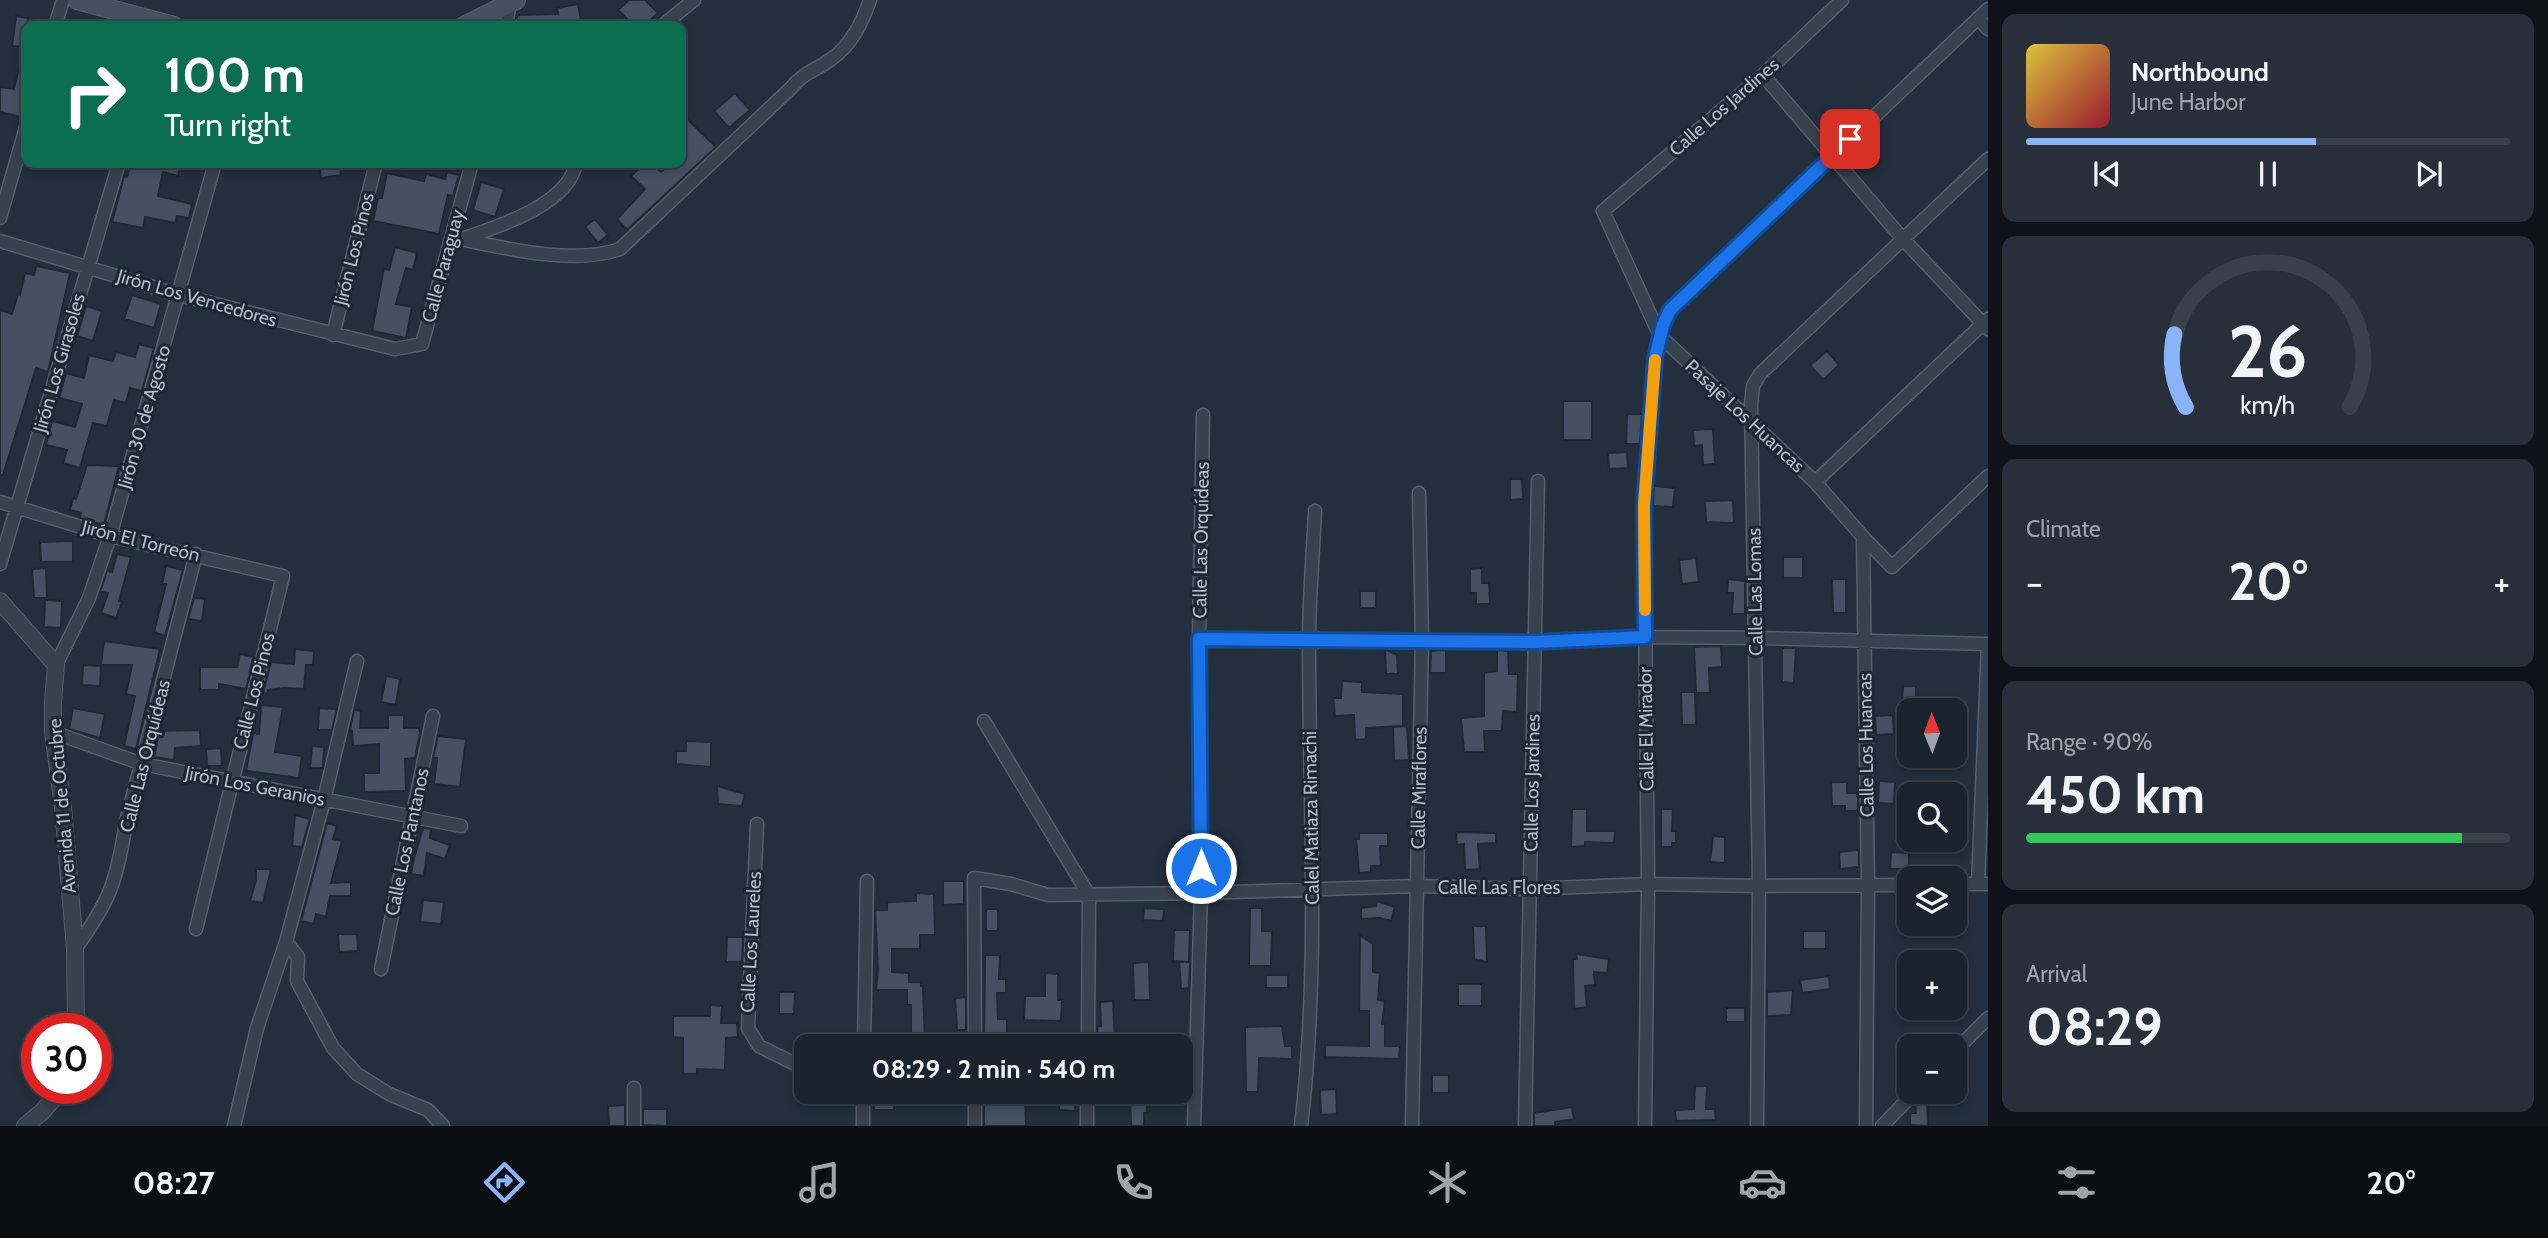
<!DOCTYPE html>
<html lang="en">
<head>
<meta charset="utf-8">
<style>
  :root { --surface:#1b232e; --page:#282f3a; --text:#f1f3f6; --muted:#a0a4aa; --line:#39404a; --accent:#8ab4f8 }
  body { margin:0; font-family:Cabin,sans-serif; background:var(--page); color:var(--text); height:100vh; display:flex; flex-direction:column; font-size:26px; white-space:nowrap }
  * { box-sizing:border-box; margin:0 }
  p { font-size:23px; color:var(--muted) }
  .icon { flex:none; width:38px; height:38px; fill:none; stroke:currentColor; stroke-width:2; stroke-linecap:round; stroke-linejoin:round }
  .map { position:relative; flex:1; overflow:hidden }
  .panel { display:flex; flex-direction:column; gap:14px; padding:14px; background:#0f1319; width:560px }
  .panel>* { flex:none }
  .hud { position:absolute; left:21px; top:21px; width:665px; height:147px; border-radius:14px; box-shadow:0 4px 10px #0003,0 0 0 2px var(--line); background:#0b6e4f; color:#fff; overflow:hidden }
  .needle { width:46px; rotate:359deg }
  .tools { position:absolute; left:1897px; top:698px; display:grid; gap:14px }
  .tools a { display:grid; place-items:center; width:70px; height:70px; border-radius:14px; background:var(--surface); box-shadow:0 4px 10px #0003,0 0 0 2px var(--line); font-size:35px }
  .speed { position:absolute; left:21px; top:1013px; display:flex; gap:14px; font-size:35px; font-weight:700; text-align:center }
  .speed>* { display:grid; place-content:center; width:91px; height:91px; border-radius:50%; background:var(--surface); box-shadow:0 4px 10px #0003,0 0 0 2px var(--line); line-height:1 }
  .speed .limit { border:10px solid #d22; background:#fff; color:#111 }
  .pin { position:absolute; display:grid; place-items:center; width:60px; height:60px; color:#fff; margin:-30px; border-radius:14px; box-shadow:0 4px 10px #0006 }
  .me { position:absolute; width:77px; margin:-38px; rotate:0deg; stroke-linejoin:round; filter:drop-shadow(0 0 5px #0008) }
  .turn { display:flex; align-items:center; gap:24px; height:147px; padding:0 28px; font-size:32px }
  .turn .icon { width:91px; height:91px; stroke-width:2.5 }
  .turn b { display:block; font-size:49px; line-height:60px }
  .big { font-size:52px; font-weight:700; line-height:1.1 }
  .panel .tile { flex:1; display:flex; flex-direction:column; justify-content:center; gap:10px; min-width:0; padding:0 24px; border-radius:14px; background:var(--page) }
  .panel .dial { align-items:center; gap:0 }
  .dial svg { height:182px; overflow:visible; fill:none; stroke:var(--line); stroke-width:7; stroke-linecap:round; text-anchor:middle }
  .dial text { fill:var(--text); stroke:none }
  .song { display:flex; align-items:center; gap:21px }
  .cover { width:84px; height:84px; border-radius:10px; background:linear-gradient(135deg,hsl(50 70% 55%),hsl(350 70% 35%)) }
  .played { height:7px; border-radius:4px; background:linear-gradient(90deg,var(--accent) 60%,var(--line) 60%) }
  .keys { display:flex; justify-content:space-around; direction:ltr }
  .heat { display:flex; justify-content:space-between; align-items:center; font-size:38px; direction:ltr }
  .charge { height:10px; border-radius:5px; background:linear-gradient(90deg,#34c759 90%,var(--line) 0) }
  .trip { position:absolute; left:794px; top:1034px; width:399px; height:70px; border-radius:14px; background:var(--surface); box-shadow:0 4px 10px #0003,0 0 0 2px var(--line); font-weight:700; line-height:70px; text-align:center }
  .dock { display:flex; height:112px; justify-content:space-around; align-items:center; background:#0b0e12; color:var(--muted) }
  .dock .icon { width:49px; height:49px }
  .dock .on { color:var(--accent) }
  .dock b { font-size:32px; color:var(--text) }
  main { display:flex; flex:1; min-height:0 }
  .map>svg:first-child { display:block }
  .building { fill:#455162; stroke:#1f2835; stroke-width:2 }
  .lines { fill:none; stroke-linecap:round; stroke-linejoin:round }
  .minor-casing { stroke:#565f6c; stroke-width:15 }
  .tertiary-casing { stroke:#565f6c; stroke-width:18 }
  .secondary-casing { stroke:#565f6c; stroke-width:20 }
  .minor { stroke:#38414e; stroke-width:12 }
  .tertiary { stroke:#38414e; stroke-width:16 }
  .secondary { stroke:#465061; stroke-width:18 }
  .route-casing { stroke:#114b97; stroke-width:18 }
  .route { stroke:#1a73e8; stroke-width:12 }
  .slow { stroke:#f59e0b; stroke-width:12 }
  .labels { text-anchor:middle; dominant-baseline:central; stroke-width:6; stroke-linejoin:round; paint-order:stroke }
  .street-label { font-size:19px; fill:#b4bcc9; stroke:#1d2633 }
</style>
</head>
<body>
<main>
<div class="map">
<svg width="1988" height="1126" viewBox="0 0 1988 1126">
  <rect width="100%" height="100%" fill="#242f3e"/>
  <!-- building -->
  <path class="building" d="M629 0H645L658 13 644 26H634L618 10Z
    M578 4 582 26H515L517 15 558 14 557 8Z
    M16 16 28 18 24 47 12 46Z
    M22 56 26 57V118L0 112V87L14 89Z
    M735 93 750 110 729 128 714 111Z
    M681 113 716 147 627 230 617 219 645 189 631 176 645 163H651L661 172 671 163H681Z
    M131 163H181L178 176 163 172 158 196 192 204 189 218 177 216 175 223 145 217 143 228 112 222 124 176 127 177Z
    M319 163H340L341 175 321 178Z
    M447 172 459 175 453 196 448 195 439 234 373 221 378 198H382L387 173 424 181 426 174 445 179Z
    M481 182 504 189 495 217 473 210Z
    M595 219 608 235 598 243 585 227Z
    M395 247 417 253 413 270 406 268 396 304 412 307 406 338 372 331 384 268 389 270Z
    M36 266 70 273 48 372 36 368 3 475H0V310L12 314 18 294 20 295 25 273 34 275Z
    M132 295 161 304 154 328 124 319Z
    M86 306 102 311 93 341 77 336Z
    M139 344 154 348 142 391 130 388 126 403 114 400 107 426 93 423 80 468 63 463 67 450 46 445 52 421 75 427 82 404 59 398 66 373 84 378 89 355 113 361 116 352 135 357Z
    M1827 351 1839 365 1823 380 1810 365Z
    M1563 401H1592V440H1563Z
    M1627 414H1642L1640 444H1626Z
    M1713 429 1715 464 1703 465 1702 445 1694 446 1693 430Z
    M1627 452 1628 468 1609 469 1608 453Z
    M87 465 119 466 104 525 80 518 81 513 70 510 73 498 76 499Z
    M1510 479H1522L1523 499 1510 500Z
    M1654 486 1675 488 1673 507 1653 506Z
    M1733 500 1734 523 1706 522 1705 501Z
    M73 541V562H41L40 542Z
    M117 554 131 557 119 601 122 602 116 618 101 613 108 593 100 592 107 571 112 572Z
    M1783 557H1803V578H1783Z
    M1696 558 1699 582 1682 584 1679 560Z
    M166 566 183 570 165 636 154 632 166 584H162Z
    M46 568 47 598H34L32 569Z
    M1482 568V583H1489L1490 604H1476V593H1470V569Z
    M1728 579 1745 581V614H1732L1733 593H1727Z
    M1832 579H1846V613H1833Z
    M1360 591H1376V608H1360Z
    M194 598 205 599 202 621 188 619Z
    M45 600 62 601 61 628 44 627Z
    M104 641 160 649 136 749 124 746 135 696 126 694 132 665H101Z
    M1721 646 1722 667 1709 668 1710 693H1696L1694 647Z
    M1782 648H1796L1794 683 1782 682Z
    M295 649 314 651 313 665H306L304 689 284 688 268 690V694L263 693 271 662 294 664Z
    M1385 649 1397 655 1398 674H1386Z
    M1446 650V673H1430L1431 651Z
    M1497 650 1508 651 1509 674H1518L1517 712 1503 711 1502 731H1484L1485 752H1464L1461 718 1484 716V673L1497 671Z
    M240 654 254 657 246 689 219 684V690H200V667H237Z
    M83 665 101 666 100 686 82 685Z
    M386 676 400 679 396 705 381 702Z
    M1342 681 1362 682V692L1403 694V726L1366 728V739L1355 740 1354 715 1335 716 1333 698H1341Z
    M1903 686H1916V708H1902Z
    M1681 692H1695L1696 725H1682Z
    M261 705 283 707 275 752 302 756 299 778 246 771 253 733 259 734Z
    M73 708 105 714 100 738 69 729Z
    M319 708 337 709 332 730H318Z
    M354 710 361 711 360 728H388V715H404V728H419L420 733 415 758 405 759 406 791 364 792V773H379V744L353 746 352 731 350 730Z
    M1893 715 1894 734 1876 735 1875 716Z
    M1407 726 1409 760 1394 761 1393 727Z
    M200 730 201 746 175 748 174 760 154 757 159 731Z
    M438 736 466 739 460 787 434 784 437 758H433Z
    M686 741 711 742V767L676 764V751H686Z
    M312 746 324 747 323 768H310Z
    M221 748 222 766H207L206 749Z
    M1879 781 1895 782 1894 804 1878 803Z
    M1831 782H1847V793H1858V811H1845V806H1832Z
    M717 786 745 794 742 806 718 804Z
    M1572 809H1587V831H1615L1614 843 1585 842V846L1571 847Z
    M1661 809H1673L1672 831H1676V843H1672V847H1661Z
    M295 815 310 819 302 847 292 846Z
    M327 823 337 826 333 839 342 841 331 883 351 882V896H330L326 917 316 914 314 924 301 921Z
    M423 828 431 829 430 838 450 845 445 859 427 853 424 876 411 874 414 858Z
    M1456 832 1496 833V843L1478 844 1480 869 1465 870 1464 844 1457 845Z
    M1359 833H1388V846H1380L1381 866H1371V872L1359 873 1356 839H1359Z
    M1713 836 1725 837V863L1710 862Z
    M1859 850V867L1840 869 1839 852Z
    M1891 852 1909 853V869H1890Z
    M256 869H271L263 903 250 901 256 880Z
    M943 881H964V904L943 905Z
    M916 893 934 894 935 935H920V949H892V972L909 973V982H921V986H923L925 1046H911V1005H907V990H876L878 970 875 910H887V902L916 901Z
    M423 900 444 902 441 924 420 922Z
    M1377 901 1395 907 1391 921 1380 918 1361 919V908L1376 906Z
    M1144 908 1164 909 1163 921 1143 920Z
    M1250 908H1262V931H1272L1271 966H1249Z
    M986 909H998V931H986Z
    M1473 926H1486L1487 962 1474 959Z
    M1174 930H1190L1189 962 1173 961Z
    M1803 931H1826V949H1803Z
    M338 934H357L358 951 339 952Z
    M1360 935 1373 944V972L1380 973 1378 1000 1385 1001 1382 1024H1385V1046H1400L1399 1059 1325 1057V1045L1369 1046V1011H1359Z
    M727 937H743L742 962H726Z
    M1576 954 1609 959 1607 973 1594 972 1595 985 1585 986 1587 1007 1574 1009 1573 959H1577Z
    M985 955H1000L999 979H1006V993H997L998 1019H1007V1038H999V1046H984Z
    M1149 962 1150 1000H1134L1133 963Z
    M1179 962H1190L1189 988 1181 989Z
    M1045 973 1058 974V1000H1062L1061 1021 1024 1020 1025 996H1045Z
    M1266 975H1288V988H1266Z
    M1829 976 1830 989 1802 993 1800 980Z
    M1458 984H1482V1006H1458Z
    M1793 990 1791 1015 1767 1016V992Z
    M779 992H795L794 1014H779Z
    M966 997V1030H957L955 998Z
    M1113 1001 1115 1042 1098 1043 1097 1026H1101L1100 1002Z
    M710 1005 722 1006 721 1023H737L738 1037 726 1038 725 1070 697 1069V1074H683V1038L673 1037V1016H710Z
    M1726 1008H1745V1022H1726Z
    M1282 1026 1285 1046H1292V1059L1259 1058 1258 1092H1246L1245 1027Z
    M1432 1075H1449V1093H1432Z
    M1695 1086H1707L1706 1109H1715L1716 1120 1676 1121 1675 1110 1694 1109Z
    M1336 1089 1337 1114 1321 1115 1320 1090Z
    M874 1092H894V1110H874Z
    M984 1092H1025L1026 1126H984Z
    M1059 1092H1075V1111L1059 1110Z
    M1130 1093H1146L1147 1113H1144V1126H1131Z
    M1920 1099H1927L1928 1126 1910 1125V1113H1916L1915 1104Z
    M625 1105V1126H609L608 1106Z
    M1572 1107 1574 1119 1555 1122V1126H1534V1113Z
    M643 1109H667V1126L643 1125Z"/>
  <g class="lines">
    <!-- minor casing -->
    <g class="minor-casing">
      <path id="minor" d="M1842 0 1763 75 1603 211 1660 336 1815 482 1863 537
        M1978 18 1988 29
        M55 26 63 0
        M506 26 510 3
        M662 26 694 0
        M1763 75 1902 238 1988 329
        M0 218 26 127
        M461 239C507 249 575 265 620 249L790 89C804 72 813 72 830 60 851 46 862 23 870 0
        M462 239C496 227 569 205 576 163
        M0 241 179 295 395 349 422 344 472 163
        M333 335 376 163
        M1815 482 1988 319
        M0 502 110 536 283 576 196 929
        M0 564 119 163
        M1199 639 1535 642 1645 637 1756 638 1987 644
        M56 665 89 598 110 536 215 163
        M984 721 1089 895 1088 1046
        M53 732 142 764 461 826
        M757 824 748 1028 759 1046 807 1070
        M1955 884H1988
        M1978 884 1988 644
        M286 942 298 957 297 981 333 1048 357 1074 389 1094 428 1110 443 1126
        M75 949C110 901 117 881 126 822L196 554
        M381 969 433 716
        M864 1046 867 881
        M975 1046 974 878 1011 884 1048 895 1201 893 1417 886 1530 889 1648 884 1759 886 1909 885
        M1955 1051 1988 1018
        M634 1088V1126
        M846 1092 863 1098
        M975 1092V1126
        M234 1126 257 1028 286 942 324 800 357 661
        M863 1126V1092
        M1087 1126V1092
        M1194 1126 1201 893 1199 639 1203 415
        M1301 1126C1320 966 1309 804 1309 643 1309 599 1313 555 1315 511
        M1412 1126 1422 640 1419 493
        M1525 1126 1538 481
        M1645 1126 1648 884 1644 505 1655 358 1663 325 1670 310 1988 9
        M1757 1126 1759 886 1751 404 1753 386 1760 374 1988 159
        M1866 1126 1868 885 1863 537 1892 567 1988 476
        M1882 1126 1915 1092"/>
    </g>
    <!-- tertiary casing -->
    <g class="tertiary-casing">
      <path id="tertiary" d="M0 601 56 665 53 702V732L63 807 75 949 76 1029
        M25 1126 42 1112 63 1088"/>
    </g>
    <!-- secondary casing -->
    <g class="secondary-casing">
      <path id="secondary" d="M77 0 174 26
        M464 26 516 0"/>
    </g>
    <!-- minor -->
    <use href="#minor" class="minor"/>
    <!-- tertiary -->
    <use href="#tertiary" class="tertiary"/>
    <!-- secondary -->
    <use href="#secondary" class="secondary"/>
  </g>
  <g class="lines">
    <!-- route casing -->
    <g class="route-casing">
      <path id="route" d="M1201 868 1199 639 1535 642 1645 637 1644 505 1655 358 1663 325 1670 310 1850 139"/>
    </g>
    <!-- route -->
    <use href="#route" class="route"/>
    <!-- slow -->
    <path class="slow" d="M1645 610 1644 505 1655 360"/>
  </g>
  <g class="labels">
    <!-- street labels -->
    <g class="street-label">
      <text transform="translate(1724 107) rotate(-41)">Calle Los Jardines</text>
      <text transform="translate(354 249) rotate(-76)">Jirón Los Pinos</text>
      <text transform="translate(443 266) rotate(-75)">Calle Paraguay</text>
      <text transform="translate(197 298) rotate(16)">Jirón Los Vencedores</text>
      <text transform="translate(59 363) rotate(-74)">Jirón Los Girasoles</text>
      <text transform="translate(1745 416) rotate(43)">Pasaje Los Huancas</text>
      <text transform="translate(144 417) rotate(-74)">Jirón 30 de Agosto</text>
      <text transform="translate(1201 540) rotate(-89)">Calle Las Orquídeas</text>
      <text transform="translate(141 541) rotate(14)">Jirón El Torreón</text>
      <text transform="translate(1755 592) rotate(-91)">Calle Las Lomas</text>
      <text transform="translate(254 691) rotate(-76)">Calle Los Pinos</text>
      <text transform="translate(1646 729) rotate(-91)">Calle El Mirador</text>
      <text transform="translate(1866 745) rotate(-91)">Calle Los Huancas</text>
      <text transform="translate(145 756) rotate(-76)">Calle Las Orquídeas</text>
      <text transform="translate(1532 783) rotate(-89)">Calle Los Jardines</text>
      <text transform="translate(255 786) rotate(11)">Jirón Los Geranios</text>
      <text transform="translate(1419 788) rotate(-89)">Calle Miraflores</text>
      <text transform="translate(62 806) rotate(-95)">Avenida 11 de Octubre</text>
      <text transform="translate(1311 818) rotate(-91)">Calel Matiaza Rimachi</text>
      <text transform="translate(407 842) rotate(-78)">Calle Los Pantanos</text>
      <text x="1499" y="887">Calle Las Flores</text>
      <text transform="translate(751 942) rotate(-87)">Calle Los Laureles</text>
    </g>
  </g>
</svg>
<div class="tools">
<a><svg class="needle" viewBox="-14 -14 28 28"><path d="M0-13l5 13h-10z" fill="#e53935"/><path d="M0 13l5-13h-10z" fill="#a0a4aa"/></svg></a>
<a><svg class="icon" aria-label="search" viewBox="0 0 24 24"><circle cx="10" cy="10" r="6"/><path d="M15 15l6 6"/></svg></a>
<a><svg class="icon" aria-label="layers" viewBox="0 0 24 24"><path d="M12 4l9 5-9 5-9-5zM3 14l9 5 9-5"/></svg></a>
<a>+</a>
<a>−</a>
</div>
<div class="speed"><div class="limit">30</div></div>
<div class="pin" style="left:1850px;top:139px;background:#d93025"><svg class="icon" aria-label="arrive" viewBox="0 0 24 24"><path d="M6 21V4h12l-3 4 3 4H6"/></svg></div>
<svg class="me" style="left:1201px;top:868px" viewBox="-20 -20 40 40"><circle r="17" fill="#1a73e8" stroke="#fff" stroke-width="3"/><path d="M0-11L8 9 0 5-8 9z" fill="#fff"/></svg>
<div class="trip">08:29 · 2 min · 540 m</div>
<div class="hud">
<div class="turn"><svg class="icon" aria-label="right" viewBox="0 0 24 24"><path d="M7 20v-9h11M14 6l5 5-5 5"/></svg><div><b>100 m</b>Turn right</div></div>
</div>
</div>
<section class="panel">
<div class="tile">
<div class="song"><i class="cover"></i><div><b>Northbound</b><p>June Harbor</p></div></div>
<div class="played"></div>
<div class="keys"><svg class="icon" aria-label="previous" viewBox="0 0 24 24"><path d="M18 5L8 12l10 7zM5 5v14"/></svg><svg class="icon" aria-label="pause" viewBox="0 0 24 24"><path d="M8 5v14M16 5v14"/></svg><svg class="icon" aria-label="next" viewBox="0 0 24 24"><path d="M6 5l10 7-10 7zM19 5v14"/></svg></div>
</div>
<div class="tile dial"><svg viewBox="0 0 100 80">
<path d="M14 69A42 42 0 1 1 86 69"/>
<path d="M14 69A42 42 0 0 1 9 37" stroke="#8ab4f8"/>
<text x="50" y="56" font-size="32" font-weight="700">26</text>
<text x="50" y="72" font-size="11">km/h</text>
</svg></div>
<div class="tile"><p>Climate</p>
<div class="heat"><a>−</a><b class="big">20°</b><a>+</a></div>
</div>
<div class="tile"><p>Range · 90%</p><b class="big">450 km</b><div class="charge"></div></div>
<div class="tile"><p>Arrival</p><b class="big">08:29</b></div>
</section>
</main>
<nav class="dock">
<b>08:27</b>
<svg class="icon on" aria-label="directions" viewBox="0 0 24 24"><path d="M12 3l9 9-9 9-9-9zM9 14v-3h6M13 9l2 2-2 2"/></svg>
<svg class="icon" aria-label="music" viewBox="0 0 24 24"><path d="M9 18V5l10-2v13"/><circle cx="6" cy="18" r="3"/><circle cx="16" cy="16" r="3"/></svg>
<svg class="icon" aria-label="phone" viewBox="0 0 24 24"><path d="M5 4h4l2 5-3 2q2 4 5 5l2-3 5 2v4C11 20 4 13 5 4z"/></svg>
<svg class="icon" aria-label="climate" viewBox="0 0 24 24"><path d="M12 3v18M4 7l16 10M4 17L20 7"/></svg>
<svg class="icon" aria-label="car" viewBox="0 0 24 24"><path d="M5 17H2v-5l4-1 3-4h7l3 4 3 1v5h-3M9 17h6M6 11h13"/><circle cx="7" cy="17" r="2"/><circle cx="17" cy="17" r="2"/></svg>
<svg class="icon" aria-label="filters" viewBox="0 0 24 24"><path d="M4 7h16M4 17h16"/><circle cx="9" cy="7" r="2"/><circle cx="15" cy="17" r="2"/></svg>
<b>20°</b>
</nav>
</body>
</html>
